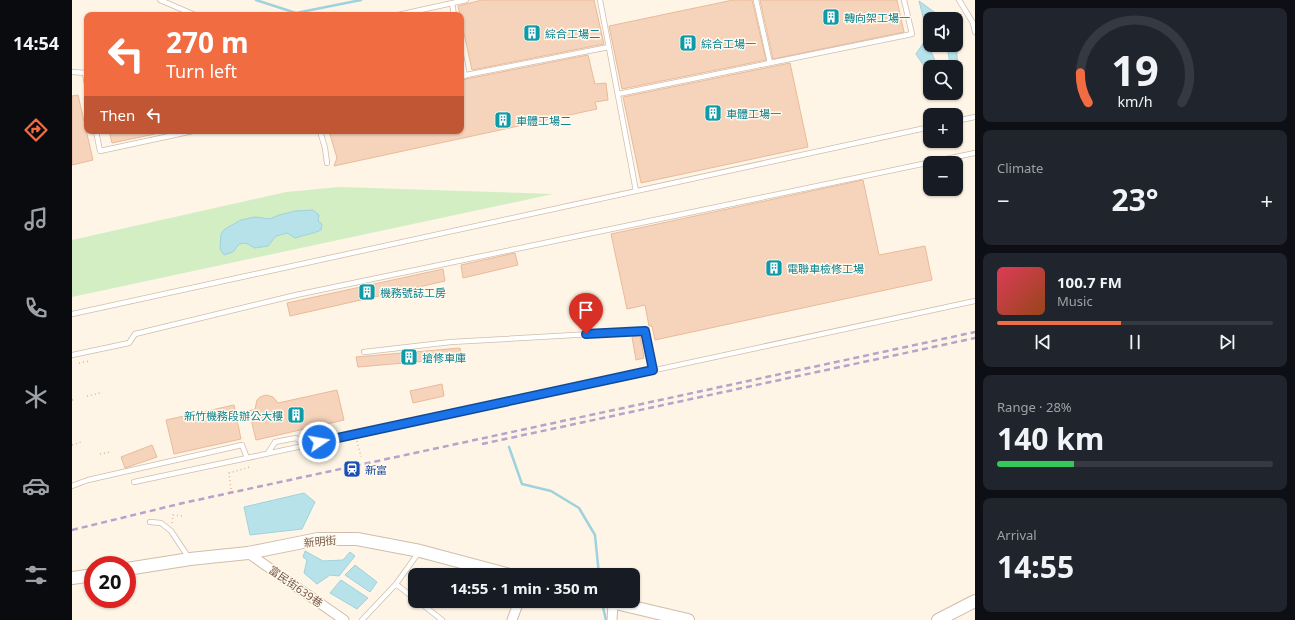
<!DOCTYPE html>
<html lang="en">
<head>
<meta charset="utf-8">
<style>
  :root { --surface:#171b24; --page:#20242c; --text:#f1f3f6; --muted:#9ea1a6; --line:#363941; --accent:#f26c42 }
  body { margin:0; font-family:"Noto Sans","Noto Sans TC",sans-serif; background:var(--page); color:var(--text); height:100vh; display:flex; flex-direction:column; font-size:15px; white-space:nowrap }
  * { box-sizing:border-box; margin:0 }
  p { font-size:13px; color:var(--muted) }
  .icon { flex:none; width:22px; height:22px; fill:none; stroke:currentColor; stroke-width:2; stroke-linecap:round; stroke-linejoin:round }
  .map { position:relative; flex:1; overflow:hidden }
  .side { display:flex; flex-direction:column; gap:8px; padding:8px; background:#0d0f14; width:320px }
  .side>* { flex:none }
  .guide { position:absolute; left:12px; top:12px; width:380px; height:122px; border-radius:8px; box-shadow:0 1px 3px #0004; background:#f26c42; color:#fff; overflow:hidden }
  .buttons { position:absolute; left:851px; top:12px; display:grid; gap:8px }
  .buttons a { display:grid; place-items:center; width:40px; height:40px; border-radius:8px; background:var(--surface); box-shadow:0 1px 3px #0004; font-size:20px }
  .speed { position:absolute; left:12px; top:556px; display:flex; gap:8px; font-size:20px; font-weight:700; text-align:center }
  .speed>* { display:grid; place-content:center; width:52px; height:52px; border-radius:50%; background:var(--surface); box-shadow:0 1px 3px #0004; line-height:1 }
  .speed .limit { border:6px solid #d22; background:#fff; color:#111 }
  .pin { position:absolute; display:grid; place-items:center; width:34px; height:34px; color:#fff; margin:-41px -17px; border-radius:50% 50% 50% 0; rotate:-45deg; box-shadow:0 0 4px #0007 }
  .pin .icon { rotate:45deg }
  .me { position:absolute; width:44px; margin:-22px; rotate:78deg; stroke-linejoin:round; filter:drop-shadow(0 0 3px #0008) }
  .turn { display:flex; align-items:center; gap:14px; height:84px; padding:0 16px; font-size:18px }
  .turn .icon { width:52px; height:52px; stroke-width:2.5 }
  .turn b { display:block; font-size:28px; line-height:34px }
  .then { display:flex; align-items:center; height:38px; padding:0 16px; background:#0003; gap:8px; font-size:15px }
  .big { font-size:30px; font-weight:700; line-height:1.1 }
  .side .card { flex:1; display:flex; flex-direction:column; justify-content:center; gap:6px; min-width:0; padding:0 14px; border-radius:8px; background:var(--page) }
  .side .dial { align-items:center; gap:0 }
  .dial svg { height:104px; overflow:visible; fill:none; stroke:var(--line); stroke-width:7; stroke-linecap:round; text-anchor:middle }
  .dial text { fill:var(--text); stroke:none }
  .song { display:flex; align-items:center; gap:12px }
  .cover { width:48px; height:48px; border-radius:6px; background:linear-gradient(135deg,hsl(350 70% 55%),hsl(20 70% 35%)) }
  .played { height:4px; border-radius:2px; background:linear-gradient(90deg,var(--accent) 45%,var(--line) 45%) }
  .keys { display:flex; justify-content:space-around; direction:ltr }
  .heat { display:flex; justify-content:space-between; align-items:center; font-size:22px; direction:ltr }
  .charge { height:6px; border-radius:3px; background:linear-gradient(90deg,#34c759 28%,var(--line) 0) }
  .trip { position:absolute; left:336px; top:568px; width:232px; height:40px; border-radius:8px; background:var(--surface); box-shadow:0 1px 3px #0004; font-weight:700; line-height:40px; text-align:center }
  main { display:flex; flex:1; min-height:0 }
  .dock { display:flex; flex-direction:column; width:72px; justify-content:space-around; align-items:center; background:#090b0e; color:var(--muted) }
  .dock .icon { width:28px; height:28px }
  .dock .current { color:var(--accent) }
  .dock b { font-size:18px; color:var(--text) }
  .map>svg:first-child { display:block }
  .green { fill:#d3eec3 }
  .water { fill:#b8e2ea; stroke:#9ed2dd }
  .lines { fill:none; stroke-linecap:round; stroke-linejoin:round }
  .stream { stroke:#9ed2dd; stroke-width:2.5 }
  .building { fill:#f6d4bb; stroke:#eaba9a }
  .service-casing { stroke:#d1bdaa; stroke-width:6 }
  .minor-casing { stroke:#d1bdaa; stroke-width:11 }
  .tertiary-casing { stroke:#d1bdaa; stroke-width:14 }
  .path { stroke:#dcb79e; stroke-width:1.5; stroke-dasharray:1 3; stroke-linecap:butt }
  .service { stroke:#fff; stroke-width:4.5 }
  .minor { stroke:#fff; stroke-width:9 }
  .tertiary { stroke:#fff; stroke-width:12 }
  .rail { stroke:#b8a3ca; stroke-width:2.5; stroke-dasharray:6 4; stroke-linecap:butt }
  .route-casing { stroke:#114b97; stroke-width:10 }
  .route { stroke:#1a73e8; stroke-width:7 }
  .labels { text-anchor:middle; dominant-baseline:central; stroke-width:3; stroke-linejoin:round; paint-order:stroke }
  .culture-label { font-size:11px; fill:#0d838f; stroke:#fff9ee; text-anchor:start }
  .transit-label { font-size:11px; fill:#164399; stroke:#fff9ee; text-anchor:start }
  .street-label { font-size:11px; fill:#7a5b48; stroke:#fff9ee }
</style>
</head>
<body>
<main>
<nav class="dock">
<b>14:54</b>
<svg class="icon current" aria-label="directions" viewBox="0 0 24 24"><path d="M12 3l9 9-9 9-9-9zM9 14v-3h6M13 9l2 2-2 2"/></svg>
<svg class="icon" aria-label="music" viewBox="0 0 24 24"><path d="M9 18V5l10-2v13"/><circle cx="6" cy="18" r="3"/><circle cx="16" cy="16" r="3"/></svg>
<svg class="icon" aria-label="phone" viewBox="0 0 24 24"><path d="M5 4h4l2 5-3 2q2 4 5 5l2-3 5 2v4C11 20 4 13 5 4z"/></svg>
<svg class="icon" aria-label="climate" viewBox="0 0 24 24"><path d="M12 3v18M4 7l16 10M4 17L20 7"/></svg>
<svg class="icon" aria-label="car" viewBox="0 0 24 24"><path d="M5 17H2v-5l4-1 3-4h7l3 4 3 1v5h-3M9 17h6M6 11h13"/><circle cx="7" cy="17" r="2"/><circle cx="17" cy="17" r="2"/></svg>
<svg class="icon" aria-label="filters" viewBox="0 0 24 24"><path d="M4 7h16M4 17h16"/><circle cx="9" cy="7" r="2"/><circle cx="15" cy="17" r="2"/></svg>
</nav>
<div class="map">
<svg width="903" height="620" viewBox="0 0 903 620">
  <rect width="100%" height="100%" fill="#fef5e6"/>
  <!-- green -->
  <path class="green" d="M267 187 481 194 0 297V240L214 192Z"/>
  <!-- water -->
  <path class="water" d="M847 1 872 19H858L857 46 863 61 878 63 875 48 872 45H884V39L886 72H884V67H858V72H856L844 54 856 36Z
    M241 210 247 215 246 221 250 224 249 230C241 234 232 235 223 238L215 233 204 236 196 246 183 248 174 243 167 244 161 252 152 255 148 249 149 234 153 229 169 220 183 217 198 219 207 215 223 211Z
    M232 493 243 502 230 529 178 535 172 507Z
    M233 551 251 561 271 560 278 552 283 556 267 576 258 575 245 584 232 573 235 560 231 557Z
    M283 565 305 582 298 592 273 575Z
    M269 580 296 598 285 609 258 593Z"/>
  <g class="lines">
    <!-- stream -->
    <path class="stream" d="M184 0 224 13 289 0
      M437 447 450 484 479 491 507 508 523 535 527 575
      M530 603 534 620"/>
  </g>
  <!-- building -->
  <path class="building" d="M410 0H522L532 44 400 70 389 20V15H388L386 6Z
    M661 0H680L694 60 550 89 537 26Z
    M688 0H825L832 32 701 59Z
    M516 55 523 84 534 83 536 100 523 102 525 109 262 166 265 158 257 131H389V80Z
    M718 63 736 147 569 183 551 97Z
    M6 95 21 160 0 165V96Z
    M37 131H83V134L40 143Z
    M791 180 807 255 853 246 860 280 583 340 580 326H577L573 305 555 309 539 234Z
    M443 253 446 265 391 278 389 265Z
    M371 269 373 281 218 316 215 303Z
    M568 335 572 358 564 360 560 337Z
    M388 348 390 358 286 367 284 357Z
    M370 384 372 396 341 403 338 391Z
    M265 390 272 420 184 440 177 411 183 409 185 400 188 397 194 395 198 396 201 397 206 403Z
    M162 405 169 439 102 454 94 420Z
    M80 445 85 457 53 468 49 457Z"/>
  <g class="lines">
    <!-- service casing -->
    <g class="service-casing">
      <path id="service" d="M88 0 123 15
        M528 0 564 191
        M684 0 698 63
        M887 0 901 23 903 32
        M380 3 382 15
        M326 15 394 0
        M389 55 393 76
        M0 72 15 73
        M13 73 15 85
        M389 76 537 47
        M546 94 840 34 832 0
        M884 121 903 117
        M24 131 28 151 121 131
        M248 131 253 148 255 163
        M0 314 858 127
        M292 352 379 342 573 331 581 371
        M0 355 57 343 63 334 224 295 903 153
        M196 453 203 442 224 438 235 445
        M62 482 175 458
        M0 486 16 480 170 445 175 458 903 301
        M78 522 89 523 99 531 117 558
        M324 584 343 599
        M346 601 370 620
        M290 620 324 584 347 552"/>
    </g>
    <!-- minor casing -->
    <g class="minor-casing">
      <path id="minor" d="M176 553 272 620
        M440 620 447 601
        M540 620 541 603"/>
    </g>
    <!-- tertiary casing -->
    <g class="tertiary-casing">
      <path id="tertiary" d="M55 569 118 559 176 553 246 539H285L348 551 438 575
        M0 578 21 575
        M535 601 616 620
        M866 620 903 601"/>
    </g>
    <!-- path -->
    <path class="path" d="M7 363 17 361
      M15 396 28 393
      M0 400 3 399
      M285 441 289 457
      M0 445 9 442
      M28 454 38 452
      M159 489 157 473 178 467 177 465
      M100 523 101 515 111 516"/>
    <!-- service -->
    <use href="#service" class="service"/>
    <!-- minor -->
    <use href="#minor" class="minor"/>
    <!-- tertiary -->
    <use href="#tertiary" class="tertiary"/>
    <!-- rail -->
    <path class="rail" d="M410 444 903 338
      M0 530 111 503 903 332"/>
  </g>
  <g class="lines">
    <!-- route casing -->
    <g class="route-casing">
      <path id="route" d="M247 442 581 370 573 331 514 334"/>
    </g>
    <!-- route -->
    <use href="#route" class="route"/>
  </g>
  <!-- icons -->
  <defs>
    <g id="building-square" transform="scale(0.9)"><rect x="-9" y="-9" width="18" height="18" rx="4" fill="#0f9aa8" stroke="#fff9ee"/><path d="M-4-6H4V6H1V3H-1V6H-4ZM-2.5-4.3h1.7v1.8h-1.7ZM.8-4.3h1.7v1.8H.8ZM-2.5-1h1.7V.8h-1.7ZM.8-1h1.7V.8H.8Z" fill="#fff"/></g>
    <g id="station-square" transform="scale(0.9)"><rect x="-9" y="-9" width="18" height="18" rx="4" fill="#1a4fb4" stroke="#fff9ee"/><path d="M-3-6H3Q5-6 5-4V2Q5 4 3 4L4.5 6H3L1.5 4h-3L-3 6H-4.5L-3 4Q-5 4-5 2V-4Q-5-6-3-6ZM-3.5-4v3h7v-3ZM-3.5 1v1.5H-2V1ZM2 1v1.5H3.5V1Z" fill="#fff"/></g>
  </defs>
  <g fill-rule="evenodd">
    <use href="#building-square" x="759" y="17"/>
    <use href="#building-square" x="460" y="33"/>
    <use href="#building-square" x="616" y="43"/>
    <use href="#building-square" x="641" y="113"/>
    <use href="#building-square" x="431" y="120"/>
    <use href="#building-square" x="702" y="268"/>
    <use href="#building-square" x="295" y="292"/>
    <use href="#building-square" x="337" y="357"/>
    <use href="#building-square" x="224" y="415"/>
    <use href="#station-square" x="280" y="469"/>
  </g>
  <g class="labels">
    <!-- culture labels -->
    <g class="culture-label">
      <text x="772" y="17">轉向架工場一</text>
      <text x="473" y="33">綜合工場二</text>
      <text x="629" y="43">綜合工場一</text>
      <text x="654" y="113">車體工場一</text>
      <text x="444" y="120">車體工場二</text>
      <text x="715" y="268">電聯車檢修工場</text>
      <text x="308" y="292">機務號誌工房</text>
      <text x="350" y="357">搶修車庫</text>
      <text x="211" y="415" text-anchor="end">新竹機務段辦公大樓</text>
    </g>
    <!-- transit labels -->
    <g class="transit-label">
      <text x="293" y="469">新富</text>
    </g>
    <!-- street labels -->
    <g class="street-label">
      <text transform="translate(248 541) rotate(-5)">新明街</text>
      <text transform="translate(224 586) rotate(35)">富民街639巷</text>
    </g>
  </g>
</svg>
<div class="buttons">
<a><svg class="icon" aria-label="sound" viewBox="0 0 24 24"><path d="M4 9h4l5-4v14l-5-4H4zM17 9q2 3 0 6"/></svg></a>
<a><svg class="icon" aria-label="search" viewBox="0 0 24 24"><circle cx="10" cy="10" r="6"/><path d="M15 15l6 6"/></svg></a>
<a>+</a>
<a>−</a>
</div>
<div class="speed"><div class="limit">20</div></div>
<div class="pin" style="left:514px;top:334px;background:#d93025"><svg class="icon" aria-label="arrive" viewBox="0 0 24 24"><path d="M6 21V4h12l-3 4 3 4H6"/></svg></div>
<svg class="me" style="left:247px;top:442px" viewBox="-20 -20 40 40"><circle r="17" fill="#1a73e8" stroke="#fff" stroke-width="3"/><path d="M0-11L8 9 0 5-8 9z" fill="#fff"/></svg>
<div class="trip">14:55 · 1 min · 350 m</div>
<div class="guide">
<div class="turn"><svg class="icon" aria-label="left" viewBox="0 0 24 24"><path d="M17 20v-9H6M10 6l-5 5 5 5"/></svg><div><b>270 m</b>Turn left</div></div>
<div class="then">Then<svg class="icon" aria-label="left" viewBox="0 0 24 24"><path d="M17 20v-9H6M10 6l-5 5 5 5"/></svg></div>
</div>
</div>
<section class="side">
<div class="card dial"><svg viewBox="0 0 100 80">
<path d="M14 69A42 42 0 1 1 86 69"/>
<path d="M14 69A42 42 0 0 1 8 46" stroke="#f26c42"/>
<text x="50" y="56" font-size="32" font-weight="700">19</text>
<text x="50" y="72" font-size="11">km/h</text>
</svg></div>
<div class="card"><p>Climate</p>
<div class="heat"><a>−</a><b class="big">23°</b><a>+</a></div>
</div>
<div class="card">
<div class="song"><i class="cover"></i><div><b>100.7 FM</b><p>Music</p></div></div>
<div class="played"></div>
<div class="keys"><svg class="icon" aria-label="previous" viewBox="0 0 24 24"><path d="M18 5L8 12l10 7zM5 5v14"/></svg><svg class="icon" aria-label="pause" viewBox="0 0 24 24"><path d="M8 5v14M16 5v14"/></svg><svg class="icon" aria-label="next" viewBox="0 0 24 24"><path d="M6 5l10 7-10 7zM19 5v14"/></svg></div>
</div>
<div class="card"><p>Range · 28%</p><b class="big">140 km</b><div class="charge"></div></div>
<div class="card"><p>Arrival</p><b class="big">14:55</b></div>
</section>
</main>
</body>
</html>
